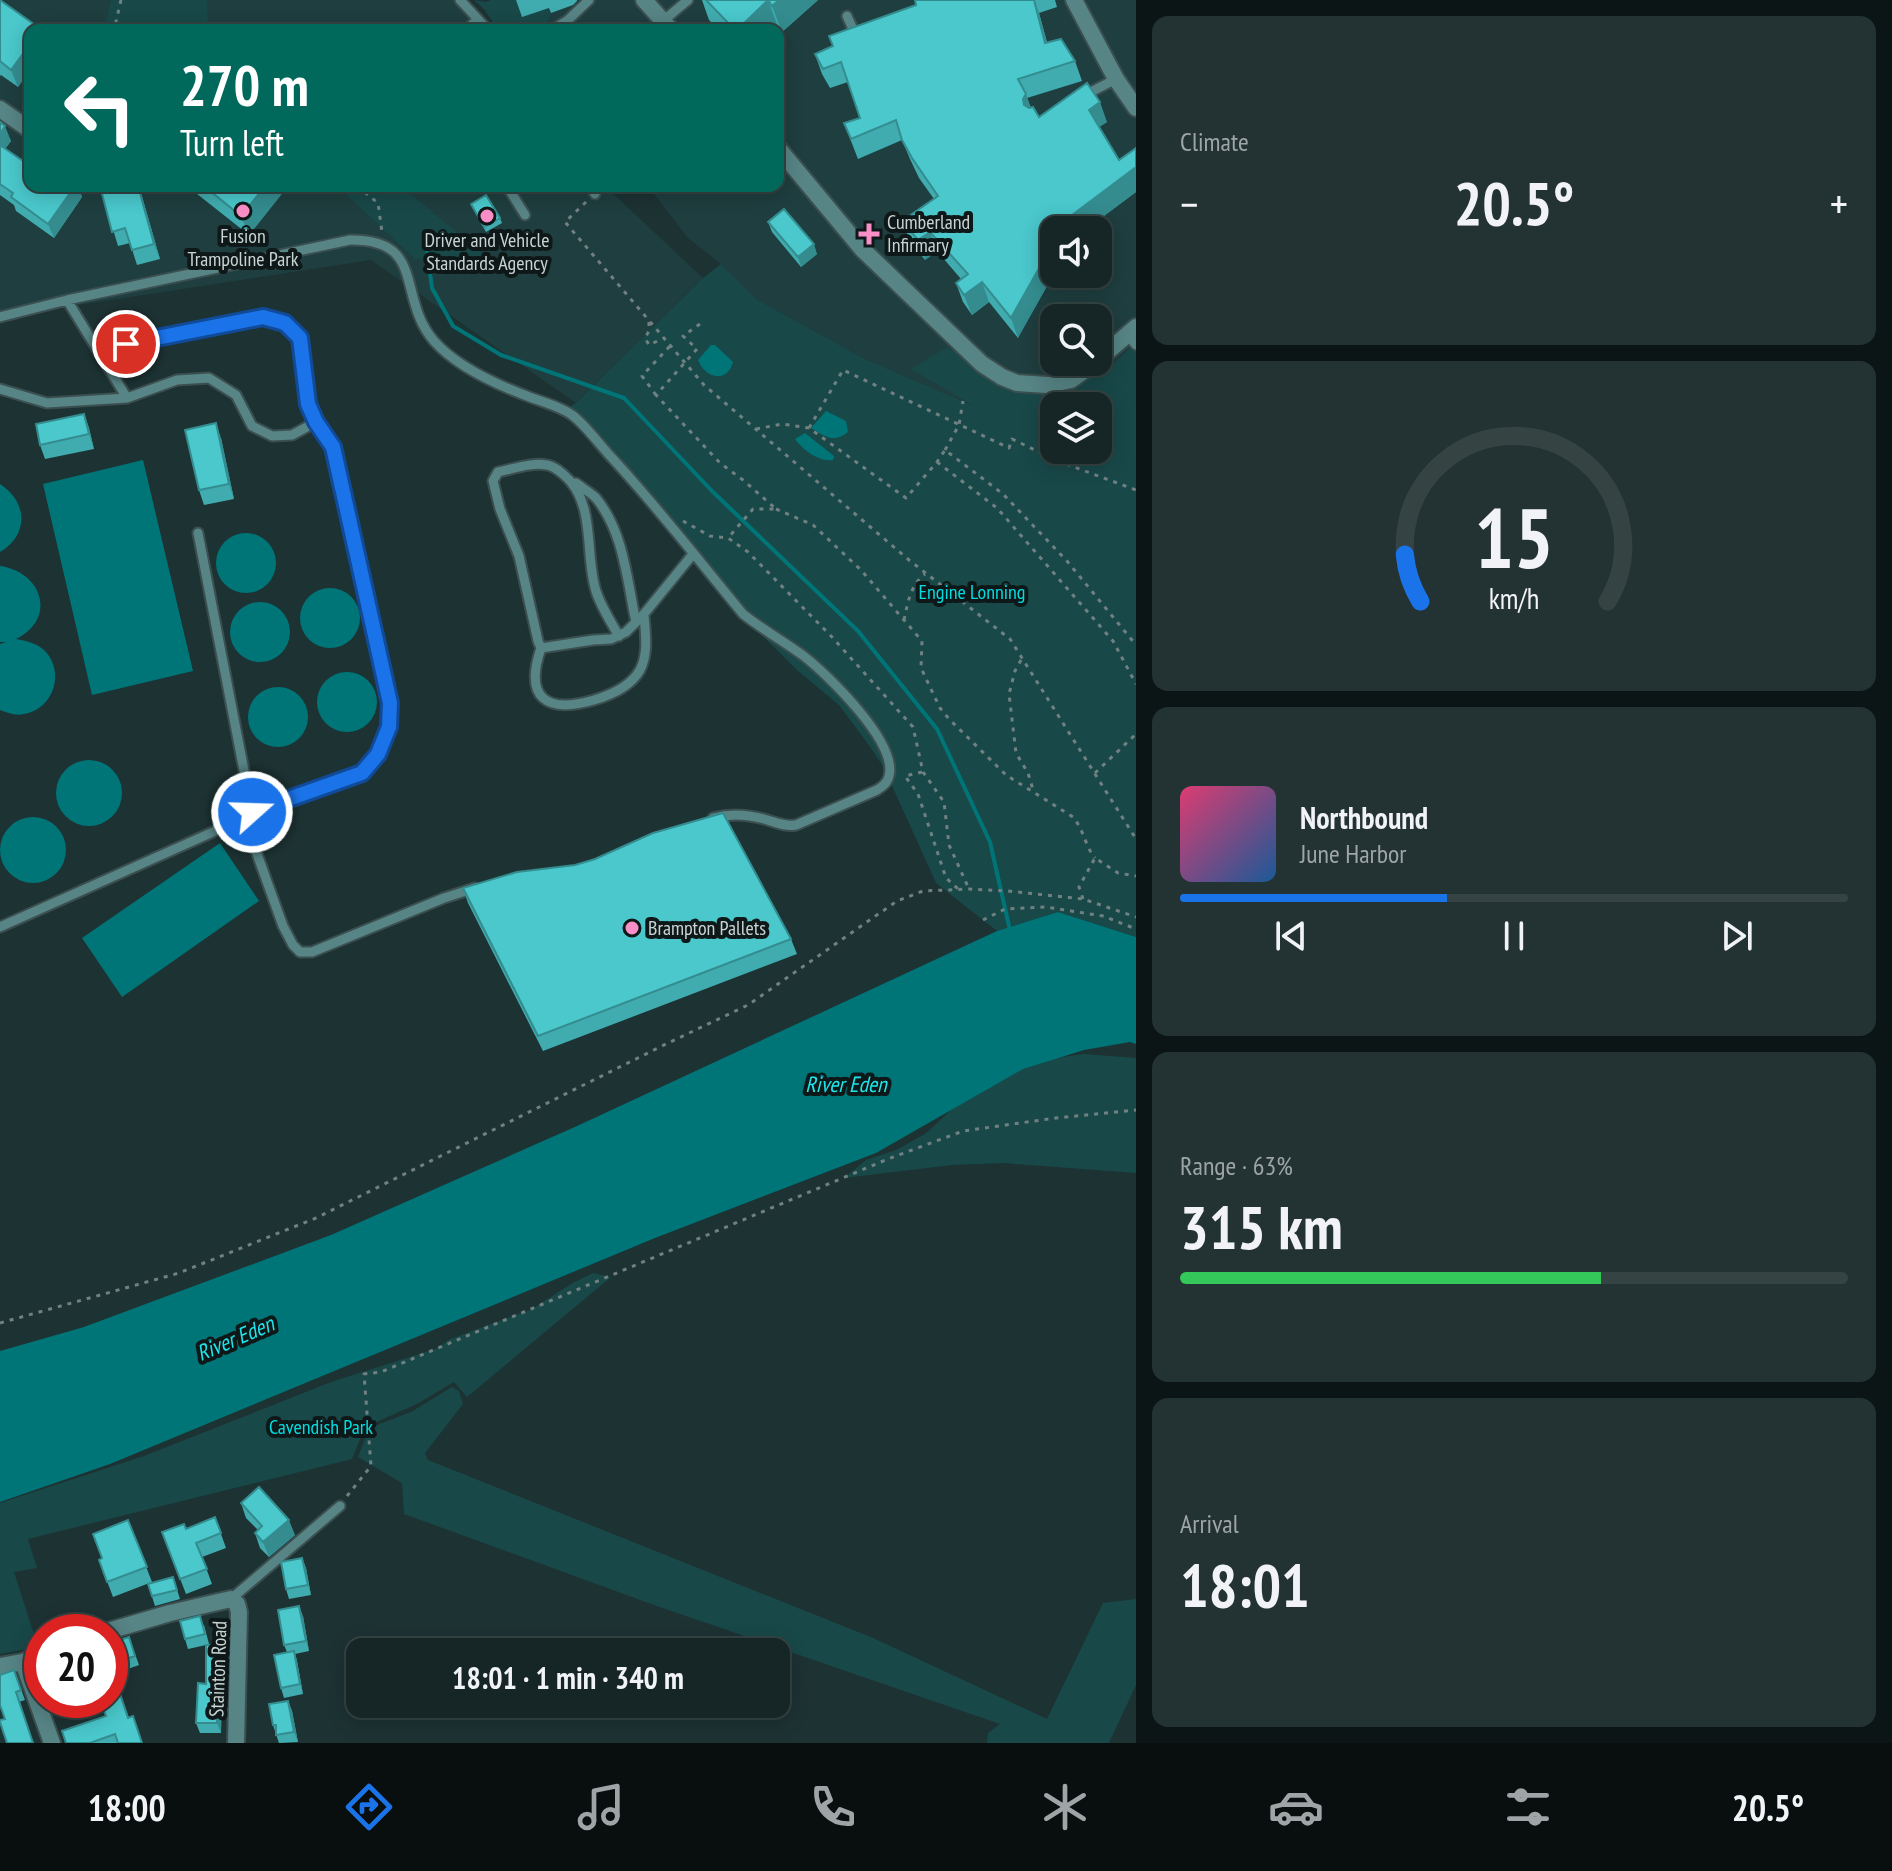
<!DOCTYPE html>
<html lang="en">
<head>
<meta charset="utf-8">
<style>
  :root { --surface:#162626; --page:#233232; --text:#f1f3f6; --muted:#9ea5a7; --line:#354343; --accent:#1a73e8 }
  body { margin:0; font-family:"PT Sans Narrow",sans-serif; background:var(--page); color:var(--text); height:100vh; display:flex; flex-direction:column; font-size:30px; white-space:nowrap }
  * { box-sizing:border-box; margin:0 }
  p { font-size:26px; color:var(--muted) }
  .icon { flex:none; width:44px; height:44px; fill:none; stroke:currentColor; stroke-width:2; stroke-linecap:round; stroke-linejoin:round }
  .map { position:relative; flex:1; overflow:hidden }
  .details { display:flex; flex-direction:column; gap:16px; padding:16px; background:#0c1515; width:756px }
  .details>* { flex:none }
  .banner { position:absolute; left:24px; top:24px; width:760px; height:168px; border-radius:16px; box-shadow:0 4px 20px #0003,0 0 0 2px var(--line); background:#00695c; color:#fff; overflow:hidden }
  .fabs { position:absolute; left:1040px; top:216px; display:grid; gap:16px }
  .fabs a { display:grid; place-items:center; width:72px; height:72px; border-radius:16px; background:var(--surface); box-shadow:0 4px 20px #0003,0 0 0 2px var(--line); font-size:40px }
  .speed { position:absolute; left:24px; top:1614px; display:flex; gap:16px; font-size:40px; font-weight:700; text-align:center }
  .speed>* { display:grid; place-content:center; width:104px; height:104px; border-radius:50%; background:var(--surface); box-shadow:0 4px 20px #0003,0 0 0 2px var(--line); line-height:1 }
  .speed .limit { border:12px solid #d22; background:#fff; color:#111 }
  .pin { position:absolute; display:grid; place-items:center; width:68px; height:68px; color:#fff; margin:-34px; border:4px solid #fff; border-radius:50%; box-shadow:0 2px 8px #0007 }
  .me { position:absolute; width:88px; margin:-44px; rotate:70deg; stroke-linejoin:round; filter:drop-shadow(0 0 6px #0008) }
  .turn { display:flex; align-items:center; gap:28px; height:168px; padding:0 24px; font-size:36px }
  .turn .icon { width:104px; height:104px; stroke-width:2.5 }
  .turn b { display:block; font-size:56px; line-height:68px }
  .big { font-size:60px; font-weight:700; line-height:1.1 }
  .details .card { flex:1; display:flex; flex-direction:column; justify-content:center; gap:12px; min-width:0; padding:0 28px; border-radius:16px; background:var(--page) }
  .details .dial { align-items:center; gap:0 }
  .dial svg { height:208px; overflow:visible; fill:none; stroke:var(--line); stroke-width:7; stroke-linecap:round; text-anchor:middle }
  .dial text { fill:var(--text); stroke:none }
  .song { display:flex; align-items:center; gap:24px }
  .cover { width:96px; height:96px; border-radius:12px; background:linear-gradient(135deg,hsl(340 70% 55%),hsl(210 70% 35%)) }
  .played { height:8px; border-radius:4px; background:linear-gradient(90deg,var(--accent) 40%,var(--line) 40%) }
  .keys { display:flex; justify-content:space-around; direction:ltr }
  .heat { display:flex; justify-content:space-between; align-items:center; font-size:44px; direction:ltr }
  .charge { height:12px; border-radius:6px; background:linear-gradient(90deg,#34c759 63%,var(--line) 0) }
  .trip { position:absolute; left:346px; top:1638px; width:444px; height:80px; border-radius:16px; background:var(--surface); box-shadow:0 4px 20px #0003,0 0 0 2px var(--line); font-weight:700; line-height:80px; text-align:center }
  .menu { display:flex; height:128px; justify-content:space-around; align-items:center; background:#090f0f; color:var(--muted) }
  .menu .icon { width:56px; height:56px }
  .menu .on { color:var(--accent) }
  .menu b { font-size:36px; color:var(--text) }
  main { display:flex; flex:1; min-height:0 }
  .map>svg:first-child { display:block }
  .built { fill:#1f3e3f; fill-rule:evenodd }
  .green { fill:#194849; fill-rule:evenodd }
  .water { fill:#007578 }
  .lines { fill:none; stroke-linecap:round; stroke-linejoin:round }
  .stream { stroke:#007578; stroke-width:4 }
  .service-casing { stroke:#3c4f50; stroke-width:13 }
  .minor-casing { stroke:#3c4f50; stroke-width:20 }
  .path { stroke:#718182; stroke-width:3; stroke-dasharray:4 6; stroke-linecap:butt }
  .service { stroke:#578485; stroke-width:9 }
  .minor { stroke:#578485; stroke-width:16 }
  .wall { fill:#40acaf }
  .shaded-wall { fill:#348c8f }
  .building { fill:#4ac8cc; stroke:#348c8f; stroke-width:2 }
  .route-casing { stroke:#114b97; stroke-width:20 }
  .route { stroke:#1a73e8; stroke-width:14 }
  .poi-dot { fill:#fa8fc8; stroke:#0f1818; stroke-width:3 }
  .labels { text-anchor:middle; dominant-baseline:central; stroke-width:8; stroke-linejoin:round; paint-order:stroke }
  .poi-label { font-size:20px; fill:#c8d4d4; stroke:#0f1818; text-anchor:start }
  .park-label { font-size:20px; fill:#00dee3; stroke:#0f1818 }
  .street-label { font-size:20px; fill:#c8d4d4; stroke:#0f1818 }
  .water-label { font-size:22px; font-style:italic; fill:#1ee5ea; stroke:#0f1818 }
</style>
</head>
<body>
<main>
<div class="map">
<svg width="1136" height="1743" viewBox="0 0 1136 1743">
  <rect width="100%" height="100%" fill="#1d3233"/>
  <!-- built -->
  <path class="built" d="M0 0H467L495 30H30V186H605L703 278 576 403 371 260 0 317Z
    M511 0H1136V470L1098 450V406H1054L985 411 867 360 756 299 721 264 688 238 648 186H778V30H527ZM1054 230H1098V274H1054ZM1054 318H1098V362H1054Z"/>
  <!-- green -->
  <path class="green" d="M111 0H207L208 27 212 30H104Z
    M474 0 486 2 491 0H516L522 16 549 8C552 18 546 24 539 29L498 30 484 9Z
    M337 186H401L495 264 415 259Z
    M721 264 756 299 867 360 974 406 911 369 947 347 1002 377 1057 397 1115 363 1136 342V937L1058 912 997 931 936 883 884 768 871 748 839 705 797 670 709 582 637 486 564 411 576 403 703 278ZM1054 406H1098V450H1054Z
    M1084 1054 1136 1058V1173L1002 1163 952 1165 844 1178 866 1160 896 1150 925 1134 961 1101 1004 1075 1047 1059Z
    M593 1273 611 1277 467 1397 454 1382 417 1404 365 1427 352 1459 28 1539 37 1568 14 1572 38 1647 0 1654V1503L144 1456 331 1382 438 1348 448 1340 532 1309 571 1284Z
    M452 1387 459 1391 463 1404 425 1453 428 1460 873 1638 1047 1719 1103 1603 1136 1599V1685L1109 1743H987L988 1733 1000 1724 654 1605 404 1514 402 1483 358 1457 369 1428 411 1412Z"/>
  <!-- water -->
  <path class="water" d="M711 345H715L733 362C727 384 705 378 698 360Z
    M826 411 846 421 848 432C833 444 825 436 811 428Z
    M805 433 834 456 833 460C819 462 803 450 795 439Z
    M143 460 193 671 92 695 43 484Z
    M0 484C28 502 29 535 0 552Z
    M216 563a30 30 0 1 1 60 0a30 30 0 1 1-60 0Z
    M0 566C43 572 57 619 16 639 26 641 37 643 45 651 65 672 54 709 24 714 16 716 8 713 0 710V644L6 642H0Z
    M300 618a30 30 0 1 1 60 0a30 30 0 1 1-60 0Z
    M230 632a30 30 0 1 1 60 0a30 30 0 1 1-60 0Z
    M317 702a30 30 0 1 1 60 0a30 30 0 1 1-60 0Z
    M248 717a30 30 0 1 1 60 0a30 30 0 1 1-60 0Z
    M56 793a33 33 0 1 1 66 0a33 33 0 1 1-66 0Z
    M0 850a33 33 0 1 1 66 0a33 33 0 1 1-66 0Z
    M220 843 259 901 122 997 82 938Z
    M1058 912 1136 937V1044L1130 1042 1084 1050 1023 1069 876 1153 655 1238 110 1464 0 1502V1351L84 1327 331 1235 577 1126 997 931Z"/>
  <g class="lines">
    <!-- stream -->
    <path class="stream" d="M426 243 432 288 453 326 501 355 624 398 712 491 858 631 937 729 990 842 1009 926"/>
    <!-- service casing -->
    <g class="service-casing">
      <path id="service" d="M460 0 488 30
        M847 16 857 38
        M663 21 688 0
        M466 30 478 19
        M552 30 568 20 589 0
        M1083 96 1116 79
        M507 186 525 215
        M590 186 595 194
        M67 300 127 398
        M0 317 67 300 350 240C427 239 396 297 434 341 457 367 495 384 527 396 542 402 560 406 572 415 586 425 601 447 614 460 659 509 700 562 743 614 763 630 785 642 805 657 829 676 898 743 889 776 888 782 882 787 877 790L796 825C785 827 775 822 764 819 746 814 731 813 713 818
        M1127 335 1136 345
        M0 389 47 403 127 398 177 380 209 378 236 395 252 426 272 436 292 435 316 422
        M576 483C582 488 590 492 596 498 624 532 627 581 636 622
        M198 533 252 812
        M644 614C645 632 649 653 640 670 631 686 611 695 594 700 546 714 524 698 541 648L593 640 611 639 626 632 644 614 693 554
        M541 648 538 641 519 556 500 509 493 481 498 472C513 469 532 462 547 465 554 466 558 470 563 474 597 502 584 554 596 591 601 607 611 622 619 636
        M243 815 283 926 293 945 300 952H312L444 898 475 888
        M0 927 213 832 239 816 362 773 378 754 389 727 390 703 333 447 316 422 308 404 300 338 285 323 263 317 98 349
        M231 1599 340 1506"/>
    </g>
    <!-- minor casing -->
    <g class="minor-casing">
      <path id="minor" d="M644 0 671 30
        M1074 0 1116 79 1136 108
        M0 109 30 130
        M778 148 862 249 982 364 1002 377 1017 383 1047 385 1071 380 1096 362
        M1098 360 1136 327
        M105 1632 170 1613 231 1599 237 1604 239 1612 236 1743
        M23 1662 52 1743
        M0 1666 23 1662 42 1654"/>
    </g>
    <!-- path -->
    <path class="path" d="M121 0 115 26 121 30
      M357 186 378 203 382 232
      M586 202 565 222 704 385 909 560 1010 639 1136 839
      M649 322V331L645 338 649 345 664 338
      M700 324 683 336 697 349 656 395 720 463 743 480 776 509H753L728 538
      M656 395 642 376 670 346
      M809 428 843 370 1009 448 1012 439 1058 461 1136 490
      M756 429 782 424 809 428 906 498 937 462 945 450 1003 494 1067 561 1136 645
      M945 450 959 425 963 401
      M937 462 997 508 1113 641 1136 684
      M776 509 813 525 861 570 922 641 921 668 940 708 949 719 1006 775 1073 817C1084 830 1085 846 1095 858
      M683 521 710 536 728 538 748 552 831 636 913 727 923 772 944 802 949 845 969 889
      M904 620C908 602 910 586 925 574
      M1021 660 1015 671 1009 694 1016 753 1028 773 1034 793
      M922 772 905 776 918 794 946 878 958 889
      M1095 773 1136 734
      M1083 899 1079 887 1095 858 1118 873 1136 876
      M983 920 1005 909 1046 907 1103 916 1136 929
      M0 1323 179 1273 316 1218 666 1044 748 1005 897 901 923 891 969 889 1008 891 1083 899 1136 917
      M347 1496 371 1466 364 1374 381 1372 888 1159 963 1131 1056 1118 1136 1110"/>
    <!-- service -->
    <use href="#service" class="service"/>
    <!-- minor -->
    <use href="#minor" class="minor"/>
  </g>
  <!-- wall -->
  <path class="wall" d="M0 0 35 25 37 30H30V70L18 87 1 75 0 76Z
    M516 0H577V1L573 5 551 13 549 8 522 17Z
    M702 0H818L782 32 778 27 774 30H719L709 20Z
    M915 0H1055L1057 7 1039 13 1047 42 1075 61 1082 81 1027 98 1031 108 1039 117 1107 122 1099 127 1119 160 1136 148V192L1085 230H1054L1018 338 989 302 972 315 963 302 956 283 961 279 937 251 925 260 910 241 902 221 934 199 919 178 910 159 902 140 858 159 844 123 860 118 848 82 830 88 822 74 815 54 916 5Z
    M0 122 11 141 5 149 30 186H78L82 197 54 238 16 211 14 205 0 195Z
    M100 186H139L160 259 137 265 130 243 118 246Z
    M187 186H288L249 235Z
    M471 204 500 218 502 223 486 232Z
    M768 222 817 254 801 267 772 232Z
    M84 414 89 428 94 449 45 459 40 445Z
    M221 438 234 499 204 505 199 490Z
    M463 888 791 939 797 954 543 1051 468 903Z
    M241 1503 295 1535 269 1557 260 1548 255 1533 258 1530 246 1518Z
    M215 1517 226 1548 202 1557 212 1584 186 1594 162 1532 186 1529Z
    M128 1520 152 1582 113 1597 99 1560 102 1559Z
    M302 1558 306 1568 311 1595 289 1599 286 1589Z
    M173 1577 180 1599 155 1606 148 1584Z
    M303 1616 309 1651 295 1654 297 1661 303 1694 284 1698 281 1688 287 1652 284 1645Z
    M204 1625 209 1644 206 1645H223L227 1655 226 1687H222L221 1733H200L196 1723 206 1684V1645L188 1649 185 1639Z
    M129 1637 139 1665 114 1674 129 1718 142 1743H66L106 1716 110 1643Z
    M14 1670 25 1700 19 1702 5 1719Z
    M288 1701 292 1711 298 1742 279 1743 273 1725Z"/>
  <!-- shaded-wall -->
  <path class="shaded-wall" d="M768 0 778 27 774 30H737Z
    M779 0H818L782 32 772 6Z
    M1034 0 1039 13 1052 62 1045 43Z
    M30 44V70L18 87 11 70Z
    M1026 94 1033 114 1024 105 1023 99Z
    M1100 102 1107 122 1096 129 1089 110Z
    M5 126 11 141 0 156V134Z
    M1136 167V192L1085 230H1067L1064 221Z
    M75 186H78L82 197 54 238 48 224Z
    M138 186H139L160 259 154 244Z
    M265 186H288L249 235 241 216Z
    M930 232 937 251 925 260 918 240Z
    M814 244 817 254 801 267 798 257Z
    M1054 246V274L1018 338 1011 318 1050 249Z
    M982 282 989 302 972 315 964 295Z
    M84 414 89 428 94 449 89 434Z
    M216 423 221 438 234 499 229 484Z
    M289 1520 295 1535 269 1557 263 1542Z
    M302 1558 306 1568 311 1595 308 1585Z
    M299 1606 303 1616 309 1651 306 1641Z
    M223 1645 227 1655 226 1687 223 1678Z
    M294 1651 297 1661 303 1694 300 1684Z
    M218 1677 222 1687 221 1733 217 1723Z
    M288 1701 292 1711 298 1742 294 1732Z"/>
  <!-- building -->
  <path class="building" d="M0 0 35 25 30 30V44L11 70 0 61Z
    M706 0H779L772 6 768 0 737 30H735Z
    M915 0H1034L1045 43 1061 39 1075 61 1018 79 1026 94 1023 99 1024 105 1029 108 1033 107 1039 117 1087 83 1100 102 1089 110 1119 160 1136 148V167L1064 221 1067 230H1054V246L1050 249 1011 318 982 282 964 295 956 283 968 274 930 232 918 240 902 221 938 196 912 158 902 140 896 120 851 139 844 123 860 118 841 62 823 69 815 54 833 46 829 36 916 5Z
    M0 122 5 126 0 134Z
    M0 145 29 165 30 164V186H75L48 224 11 197 13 193 0 184Z
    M100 186H138L154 244 132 250 125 228 112 232Z
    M204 186H265L241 216Z
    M486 195 500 218 484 227 471 204Z
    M784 209 814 244 798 257 768 222Z
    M84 414 89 434 40 445 36 424Z
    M216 423 229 484 199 490 185 430Z
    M723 813 791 939 538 1036 463 888 517 872 575 865 595 859 653 833Z
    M259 1487 289 1520 263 1542 255 1533 262 1526 241 1503Z
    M215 1517 221 1533 196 1543 207 1569 180 1579 162 1532 184 1524 186 1529Z
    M128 1520 147 1567 107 1582 99 1560 102 1558 93 1534Z
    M302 1558 308 1585 286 1589 281 1562Z
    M173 1577 177 1590 152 1596 148 1584Z
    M299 1606 306 1641 284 1645 278 1610Z
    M200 1616 205 1634 185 1639 180 1621Z
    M129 1637 135 1656 110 1664 128 1718 133 1716 142 1743H118L115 1734 90 1743H66L62 1731 106 1716 100 1700H110V1643Z
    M206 1645H223V1678L218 1677 217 1723H196L198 1683 206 1684Z
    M294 1651 300 1684 281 1688 274 1655Z
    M42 1657V1682L34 1659Z
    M14 1670 21 1690 16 1692 33 1743H7L0 1722V1720L5 1719 0 1705V1675Z
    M288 1701 294 1732 276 1735V1725H273L269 1704Z"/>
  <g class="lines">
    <!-- route casing -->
    <g class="route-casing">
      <path id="route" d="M126 344 263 317 285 323 300 338 308 404 316 422 333 447 390 703 389 727 378 754 362 773 252 812"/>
    </g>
    <!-- route -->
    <use href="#route" class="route"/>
  </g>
  <!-- markers -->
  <g class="poi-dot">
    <circle cx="243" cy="211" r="8"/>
    <circle cx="487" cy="216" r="8"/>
    <path d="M865 222h8v8h8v8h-8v8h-8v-8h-8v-8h8z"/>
    <circle cx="632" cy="928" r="8"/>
  </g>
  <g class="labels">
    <!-- poi labels -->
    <g class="poi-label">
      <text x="887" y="222">Cumberland<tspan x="887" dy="23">Infirmary</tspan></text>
      <text x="243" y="236" text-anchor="middle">Fusion<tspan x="243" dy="23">Trampoline Park</tspan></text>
      <text x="487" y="240" text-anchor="middle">Driver and Vehicle<tspan x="487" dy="23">Standards Agency</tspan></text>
      <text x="648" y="928">Brampton Pallets</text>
    </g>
    <!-- park labels -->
    <g class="park-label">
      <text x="972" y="592">Engine Lonning</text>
      <text x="321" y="1427">Cavendish Park</text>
    </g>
    <!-- street labels -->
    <g class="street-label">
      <text transform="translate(218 1669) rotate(-88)">Stainton Road</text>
    </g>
    <!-- water labels -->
    <g class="water-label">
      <text x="846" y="1084">River Eden</text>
      <text transform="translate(235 1338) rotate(-23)">River Eden</text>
    </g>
  </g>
</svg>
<div class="fabs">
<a><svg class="icon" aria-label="sound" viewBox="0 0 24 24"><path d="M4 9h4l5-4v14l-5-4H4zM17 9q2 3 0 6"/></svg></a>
<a><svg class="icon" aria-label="search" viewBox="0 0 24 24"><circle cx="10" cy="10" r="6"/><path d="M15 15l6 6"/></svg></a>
<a><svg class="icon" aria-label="layers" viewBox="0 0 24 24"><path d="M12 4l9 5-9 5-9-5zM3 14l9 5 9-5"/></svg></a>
</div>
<div class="speed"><div class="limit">20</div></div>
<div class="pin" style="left:126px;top:344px;background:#d93025"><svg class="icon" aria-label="arrive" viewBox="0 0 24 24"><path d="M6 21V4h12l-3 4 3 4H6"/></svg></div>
<svg class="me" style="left:252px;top:812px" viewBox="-20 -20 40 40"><circle r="17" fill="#1a73e8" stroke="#fff" stroke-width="3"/><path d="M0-11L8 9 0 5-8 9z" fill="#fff"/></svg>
<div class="trip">18:01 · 1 min · 340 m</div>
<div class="banner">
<div class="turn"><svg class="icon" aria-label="left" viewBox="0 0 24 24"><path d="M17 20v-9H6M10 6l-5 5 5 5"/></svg><div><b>270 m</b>Turn left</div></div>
</div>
</div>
<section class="details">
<div class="card"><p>Climate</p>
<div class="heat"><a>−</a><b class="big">20.5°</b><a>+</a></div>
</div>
<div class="card dial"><svg viewBox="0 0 100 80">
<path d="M14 69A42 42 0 1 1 86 69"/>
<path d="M14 69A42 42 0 0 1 8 51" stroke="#1a73e8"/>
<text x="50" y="56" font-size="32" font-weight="700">15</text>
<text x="50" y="72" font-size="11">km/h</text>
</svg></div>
<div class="card">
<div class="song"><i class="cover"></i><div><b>Northbound</b><p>June Harbor</p></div></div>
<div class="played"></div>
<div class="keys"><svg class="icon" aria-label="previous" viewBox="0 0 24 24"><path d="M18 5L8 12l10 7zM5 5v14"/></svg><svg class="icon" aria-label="pause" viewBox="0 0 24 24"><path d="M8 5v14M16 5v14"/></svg><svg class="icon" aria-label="next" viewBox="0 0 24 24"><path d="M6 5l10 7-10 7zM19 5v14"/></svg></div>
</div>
<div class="card"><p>Range · 63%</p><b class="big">315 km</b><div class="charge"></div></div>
<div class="card"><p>Arrival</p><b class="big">18:01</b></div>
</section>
</main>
<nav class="menu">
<b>18:00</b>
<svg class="icon on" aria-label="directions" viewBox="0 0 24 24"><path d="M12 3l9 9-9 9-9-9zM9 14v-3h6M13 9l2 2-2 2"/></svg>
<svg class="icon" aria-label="music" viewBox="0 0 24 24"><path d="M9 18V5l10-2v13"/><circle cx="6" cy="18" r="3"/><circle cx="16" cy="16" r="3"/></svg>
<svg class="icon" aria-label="phone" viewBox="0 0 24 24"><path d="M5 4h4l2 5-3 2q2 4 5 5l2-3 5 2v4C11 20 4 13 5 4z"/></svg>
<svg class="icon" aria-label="climate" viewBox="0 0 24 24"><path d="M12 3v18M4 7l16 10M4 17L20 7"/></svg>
<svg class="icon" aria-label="car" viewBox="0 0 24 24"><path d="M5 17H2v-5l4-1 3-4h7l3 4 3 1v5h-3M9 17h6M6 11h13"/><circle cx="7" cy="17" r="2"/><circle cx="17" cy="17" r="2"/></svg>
<svg class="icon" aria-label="filters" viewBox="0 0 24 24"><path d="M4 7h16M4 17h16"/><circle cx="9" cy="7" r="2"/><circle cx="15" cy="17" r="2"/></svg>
<b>20.5°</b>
</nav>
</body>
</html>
